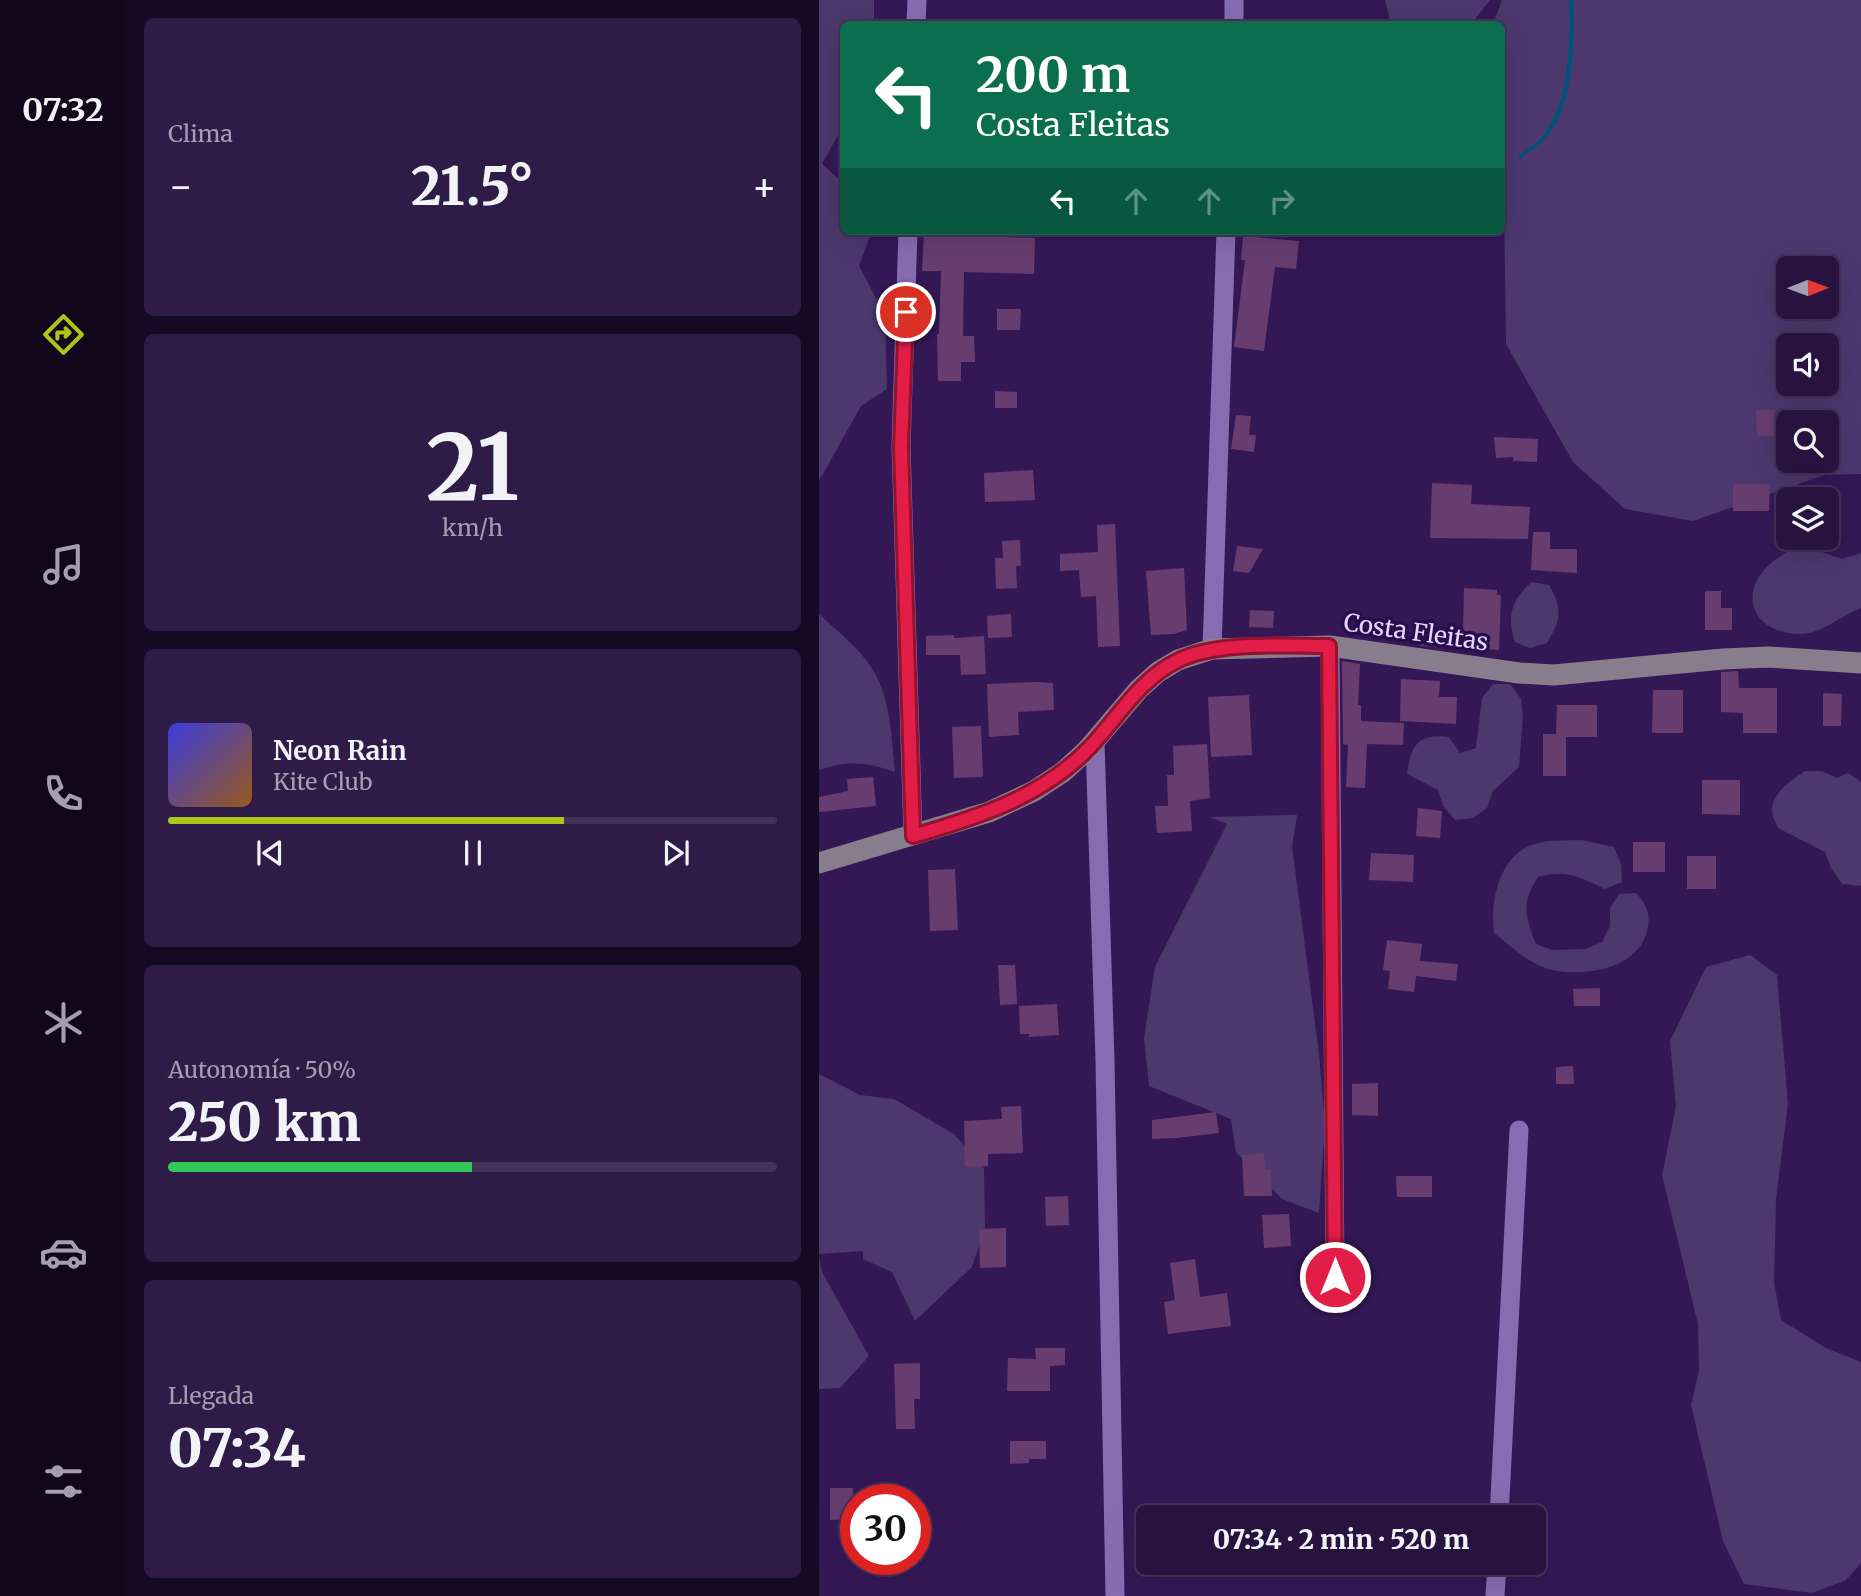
<!DOCTYPE html>
<html lang="es">
<head>
<meta charset="utf-8">
<style>
  :root { --surface:#271240; --page:#2f1b47; --text:#f1f3f6; --muted:#a49eb1; --line:#433259; --accent:#aac719 }
  body { margin:0; font-family:Merriweather,serif; background:var(--page); color:var(--text); height:100vh; display:flex; flex-direction:column; font-size:26px; white-space:nowrap }
  * { box-sizing:border-box; margin:0 }
  p { font-size:23px; color:var(--muted) }
  .icon { flex:none; width:38px; height:38px; fill:none; stroke:currentColor; stroke-width:2; stroke-linecap:round; stroke-linejoin:round }
  .map { position:relative; flex:1; overflow:hidden }
  .details { display:flex; flex-direction:column; gap:18px; padding:18px; background:#150a23; width:693px }
  .details>* { flex:none }
  .guide { position:absolute; left:21px; top:21px; width:665px; height:214px; border-radius:10px; box-shadow:0 7px 28px #0002,0 0 0 2px var(--line); background:#0b6e4f; color:#fff; overflow:hidden }
  .needle { width:46px; rotate:89deg }
  .fabs { position:absolute; left:957px; top:256px; display:grid; gap:14px }
  .fabs a { display:grid; place-items:center; width:63px; height:63px; border-radius:10px; background:var(--surface); box-shadow:0 7px 28px #0002,0 0 0 2px var(--line); font-size:35px }
  .speed { position:absolute; left:21px; top:1484px; display:flex; gap:14px; font-size:35px; font-weight:700; text-align:center }
  .speed>* { display:grid; place-content:center; width:91px; height:91px; border-radius:50%; background:var(--surface); box-shadow:0 7px 28px #0002,0 0 0 2px var(--line); line-height:1 }
  .speed .limit { border:10px solid #d22; background:#fff; color:#111 }
  .pin { position:absolute; display:grid; place-items:center; width:60px; height:60px; color:#fff; margin:-30px; border:4px solid #fff; border-radius:50%; box-shadow:0 2px 7px #0007 }
  .me { position:absolute; width:77px; margin:-38px; rotate:0deg; stroke-linejoin:round; filter:drop-shadow(0 0 5px #0008) }
  .turn { display:flex; align-items:center; gap:24px; height:147px; padding:0 21px; font-size:32px }
  .turn .icon { width:91px; height:91px; stroke-width:2.5 }
  .turn b { display:block; font-size:49px; line-height:60px }
  .lanes { display:flex; align-items:center; height:66px; padding:0 21px; background:#0003; justify-content:center; gap:35px; direction:ltr }
  .lanes .off { opacity:.35 }
  .big { font-size:52px; font-weight:800; line-height:1.1 }
  .details .card { flex:1; display:flex; flex-direction:column; justify-content:center; gap:10px; min-width:0; padding:0 24px; border-radius:10px; background:var(--page) }
  .details .dial { align-items:center; gap:0 }
  .dial b { font-size:91px; line-height:1 }
  .song { display:flex; align-items:center; gap:21px }
  .cover { width:84px; height:84px; border-radius:10px; background:linear-gradient(135deg,hsl(240 70% 55%),hsl(30 70% 35%)) }
  .played { height:7px; border-radius:4px; background:linear-gradient(90deg,var(--accent) 65%,var(--line) 65%) }
  .keys { display:flex; justify-content:space-around; direction:ltr }
  .heat { display:flex; justify-content:space-between; align-items:center; font-size:38px; direction:ltr }
  .charge { height:10px; border-radius:5px; background:linear-gradient(90deg,#34c759 50%,var(--line) 0) }
  .trip { position:absolute; left:317px; top:1505px; width:410px; height:70px; border-radius:10px; background:var(--surface); box-shadow:0 7px 28px #0002,0 0 0 2px var(--line); font-weight:800; line-height:70px; text-align:center }
  main { display:flex; flex:1; min-height:0 }
  .tab-bar { display:flex; flex-direction:column; width:126px; justify-content:space-around; align-items:center; background:#10071a; color:var(--muted) }
  .tab-bar .icon { width:49px; height:49px }
  .tab-bar .active { color:var(--accent) }
  .tab-bar b { font-size:32px; color:var(--text) }
  .map>svg:first-child { display:block }
  .green { fill:#4c386d; fill-rule:evenodd }
  .water { fill:#01527a }
  .building { fill:#673d70 }
  .lines { fill:none; stroke-linecap:round; stroke-linejoin:round }
  .street { stroke:#866db2; stroke-width:19 }
  .secondary { stroke:#887d8d; stroke-width:21 }
  .route-casing { stroke:#92132f; stroke-width:18 }
  .route { stroke:#e11d48; stroke-width:12 }
  .labels { text-anchor:middle; dominant-baseline:central; stroke-width:7; stroke-linejoin:round; paint-order:stroke }
  .street-label { font-size:24px; fill:#e3d7fe; stroke:#2a0d4b }
</style>
</head>
<body>
<main>
<nav class="tab-bar">
<b>07:32</b>
<svg class="icon active" aria-label="directions" viewBox="0 0 24 24"><path d="M12 3l9 9-9 9-9-9zM9 14v-3h6M13 9l2 2-2 2"/></svg>
<svg class="icon" aria-label="music" viewBox="0 0 24 24"><path d="M9 18V5l10-2v13"/><circle cx="6" cy="18" r="3"/><circle cx="16" cy="16" r="3"/></svg>
<svg class="icon" aria-label="phone" viewBox="0 0 24 24"><path d="M5 4h4l2 5-3 2q2 4 5 5l2-3 5 2v4C11 20 4 13 5 4z"/></svg>
<svg class="icon" aria-label="climate" viewBox="0 0 24 24"><path d="M12 3v18M4 7l16 10M4 17L20 7"/></svg>
<svg class="icon" aria-label="car" viewBox="0 0 24 24"><path d="M5 17H2v-5l4-1 3-4h7l3 4 3 1v5h-3M9 17h6M6 11h13"/><circle cx="7" cy="17" r="2"/><circle cx="17" cy="17" r="2"/></svg>
<svg class="icon" aria-label="filters" viewBox="0 0 24 24"><path d="M4 7h16M4 17h16"/><circle cx="9" cy="7" r="2"/><circle cx="15" cy="17" r="2"/></svg>
</nav>
<section class="details">
<div class="card"><p>Clima</p>
<div class="heat"><a>−</a><b class="big">21.5°</b><a>+</a></div>
</div>
<div class="card dial"><b>21</b><p>km/h</p></div>
<div class="card">
<div class="song"><i class="cover"></i><div><b>Neon Rain</b><p>Kite Club</p></div></div>
<div class="played"></div>
<div class="keys"><svg class="icon" aria-label="previous" viewBox="0 0 24 24"><path d="M18 5L8 12l10 7zM5 5v14"/></svg><svg class="icon" aria-label="pause" viewBox="0 0 24 24"><path d="M8 5v14M16 5v14"/></svg><svg class="icon" aria-label="next" viewBox="0 0 24 24"><path d="M6 5l10 7-10 7zM19 5v14"/></svg></div>
</div>
<div class="card"><p>Autonomía · 50%</p><b class="big">250 km</b><div class="charge"></div></div>
<div class="card"><p>Llegada</p><b class="big">07:34</b></div>
</section>
<div class="map">
<svg width="1042" height="1596" viewBox="0 0 1042 1596">
  <rect width="100%" height="100%" fill="#341856"/>
  <!-- green -->
  <path class="green" d="M0 0H55V24H24V126L3 164 24 183V231H53L40 266 66 315 68 389 42 406 0 481Z
    M566 0H671L652 24H572Z
    M683 0H1042V474L1005 475 874 521 806 509 754 462 687 344 685 200 682 193V24H674ZM970 268H1008V306H970ZM970 345H1008V383H970ZM970 422H1008V460H970Z
    M991 548 1023 559 1042 553V608C1023 615 1002 634 982 634 928 634 917 585 960 557 964 555 970 550 974 549 979 547 986 548 991 548Z
    M713 582 730 585C744 609 742 620 728 643L711 648 696 642C687 616 693 599 713 582Z
    M0 614C16 629 34 643 47 660 72 691 72 734 76 772 49 762 27 760 0 770Z
    M674 684H691L702 699 704 716 700 767 674 791 668 808 654 818 636 820 624 806 619 790 588 774C592 745 599 733 630 737L641 753 657 748 663 698Z
    M986 771H1003L1018 778 1029 773 1042 782V885L1040 886 1023 884 1012 868 1006 852 959 828C957 823 953 816 953 811 953 792 973 780 986 771Z
    M478 815 473 846 500 1054 506 1124 500 1213 463 1199 417 1152 412 1119 330 1086 325 1038 336 967 408 824 391 817Z
    M762 840 795 847 802 864 803 882 786 889C760 877 748 869 719 877 702 903 706 916 717 944L733 950 767 949 783 942 791 926V908L800 894 817 893C828 905 832 914 828 931 819 969 766 977 733 970 711 965 692 946 675 933 671 902 680 856 713 845 729 839 746 841 762 840Z
    M931 955 958 975 969 1104 957 1199 955 1282 962 1320 1007 1348 1042 1362V1563L1027 1580 993 1593 925 1584 904 1541 872 1405 880 1371 879 1324 843 1175 857 1106 851 1041 887 967Z
    M0 1074 41 1095 75 1099 135 1134 165 1168 166 1229 153 1267 96 1321 73 1272 44 1259V1251L0 1254Z
    M0 1256 3 1272 50 1356 21 1388 0 1389Z"/>
  <!-- water -->
  <path class="water" d="M750 0H755C755 42 756 104 727 138 719 146 710 152 701 159L699 156C709 148 722 141 728 130 750 96 752 40 750 0Z"/>
  <!-- building -->
  <path class="building" d="M105 234 216 238 215 274 145 272 144 336H155L156 362H142V381H119L118 334H120L122 271H103Z
    M424 236 480 241 477 269 456 267 445 351 415 347 426 260H422Z
    M178 309H202L201 330H178Z
    M176 391 198 392V408H176Z
    M937 410H955V436H938Z
    M417 415 432 416 430 435H437L435 452 412 449Z
    M675 437 719 439 718 462 694 461V457L677 458Z
    M214 470 216 500 166 502 165 473Z
    M613 483 653 485 652 504 711 507 709 539 611 538Z
    M914 484H951L950 511H914Z
    M296 524 301 646 279 647 277 596 262 597 260 570 241 571V554L279 552 278 525Z
    M714 532H731V549H758V573L712 570Z
    M201 540 202 566H197L198 588 177 589 176 558H184L183 541Z
    M418 546 444 549 430 573 414 571Z
    M365 568 368 630 355 634 332 635 327 571Z
    M645 588 678 590V595H682L680 650 601 646 602 630 644 631Z
    M886 591H902V608H913V630H886Z
    M431 610 455 611 454 628 430 627Z
    M192 614 193 637 169 638 168 616Z
    M135 635V638L165 636 167 674 142 675 141 655H107V636Z
    M523 661 541 664 539 705H542V721L585 723 584 745 548 744 546 788 527 787 529 745 524 744Z
    M919 671 920 688H958V733H924V713L902 712V672Z
    M582 679 621 681 620 697H638L637 724 581 721Z
    M219 682 234 683 235 710 199 712 200 735 170 737 168 684Z
    M834 690H864V733H833Z
    M1004 693 1023 694 1022 726H1004Z
    M430 695 433 755 392 757 389 697Z
    M738 705H778V737H747V776H724V734H737Z
    M162 726 164 777 135 778 133 727Z
    M388 744 391 798 371 801 373 831 338 833 336 806H349L348 775H355L354 746Z
    M54 777 57 806 0 812V797L29 791 28 779Z
    M883 780H921V815L883 814Z
    M599 808 623 811 621 838 597 836Z
    M814 842H846V872H814Z
    M552 853 595 855 594 882 550 880Z
    M868 856H897V889H868Z
    M136 869 139 930 111 931 109 870Z
    M568 940 603 944 601 961 639 964 637 981 597 976 595 992 569 989 571 971 564 970Z
    M179 965H196L198 1004 181 1005Z
    M781 988V1006H755L754 989Z
    M238 1004 240 1035 210 1037V1034H201L200 1006Z
    M754 1066 755 1084H737V1067Z
    M559 1083V1116L533 1115V1084Z
    M202 1106 204 1153 169 1154V1166L146 1167 145 1121 183 1119 182 1107Z
    M397 1112 400 1133 358 1138 333 1139V1120Z
    M445 1153 446 1170 452 1169 453 1196H425L423 1155Z
    M577 1176H613V1197H578Z
    M249 1196 250 1225 227 1226 226 1197Z
    M470 1214 472 1246 445 1248 443 1215Z
    M187 1228V1267L161 1268 160 1229Z
    M376 1259 381 1297 408 1293 412 1326 349 1334 345 1302 356 1300 351 1263Z
    M216 1348H246V1365L231 1366V1391H188L189 1358 217 1359Z
    M101 1363V1399H95L96 1429H77L75 1364Z
    M191 1441H227V1459H210V1463L191 1464Z
    M11 1488H34L35 1519 11 1520Z"/>
  <g class="lines">
    <!-- street -->
    <path class="street" d="M97 24 98 0
      M415 24V0
      M89 231 82 447 94 836
      M511 646 516 1277
      M393 649 407 231
      M276 742 286 1061 296 1596
      M680 1517 700 1130
      M676 1596 678 1563"/>
    <!-- secondary -->
    <path class="secondary" d="M0 863 170 812 215 791 244 772 268 750 320 689 339 672 359 660 393 649 511 646 700 673 735 675 904 659 949 657 1042 663"/>
  </g>
  <g class="lines">
    <!-- route casing -->
    <g class="route-casing">
      <path id="route" d="M87 312 82 447 94 836C156 818 221 798 268 750 298 720 319 680 358 661 397 641 466 646 510 646L516 1277"/>
    </g>
    <!-- route -->
    <use href="#route" class="route"/>
  </g>
  <g class="labels">
    <!-- street labels -->
    <g class="street-label">
      <text transform="translate(597 632) rotate(8)">Costa Fleitas</text>
    </g>
  </g>
</svg>
<div class="fabs">
<a><svg class="needle" viewBox="-14 -14 28 28"><path d="M0-13l5 13h-10z" fill="#e53935"/><path d="M0 13l5-13h-10z" fill="#a49eb1"/></svg></a>
<a><svg class="icon" aria-label="sound" viewBox="0 0 24 24"><path d="M4 9h4l5-4v14l-5-4H4zM17 9q2 3 0 6"/></svg></a>
<a><svg class="icon" aria-label="search" viewBox="0 0 24 24"><circle cx="10" cy="10" r="6"/><path d="M15 15l6 6"/></svg></a>
<a><svg class="icon" aria-label="layers" viewBox="0 0 24 24"><path d="M12 4l9 5-9 5-9-5zM3 14l9 5 9-5"/></svg></a>
</div>
<div class="speed"><div class="limit">30</div></div>
<div class="pin" style="left:87px;top:312px;background:#d93025"><svg class="icon" aria-label="arrive" viewBox="0 0 24 24"><path d="M6 21V4h12l-3 4 3 4H6"/></svg></div>
<svg class="me" style="left:516px;top:1277px" viewBox="-20 -20 40 40"><circle r="17" fill="#e11d48" stroke="#fff" stroke-width="3"/><path d="M0-11L8 9 0 5-8 9z" fill="#fff"/></svg>
<div class="trip">07:34 · 2 min · 520 m</div>
<div class="guide">
<div class="turn"><svg class="icon" aria-label="left" viewBox="0 0 24 24"><path d="M17 20v-9H6M10 6l-5 5 5 5"/></svg><div><b>200 m</b>Costa Fleitas</div></div>
<div class="lanes"><svg class="icon" aria-label="left" viewBox="0 0 24 24"><path d="M17 20v-9H6M10 6l-5 5 5 5"/></svg><svg class="icon off" aria-label="ahead" viewBox="0 0 24 24"><path d="M12 20V5M6 11l6-6 6 6"/></svg><svg class="icon off" aria-label="ahead" viewBox="0 0 24 24"><path d="M12 20V5M6 11l6-6 6 6"/></svg><svg class="icon off" aria-label="right" viewBox="0 0 24 24"><path d="M7 20v-9h11M14 6l5 5-5 5"/></svg></div>
</div>
</div>
</main>
</body>
</html>
